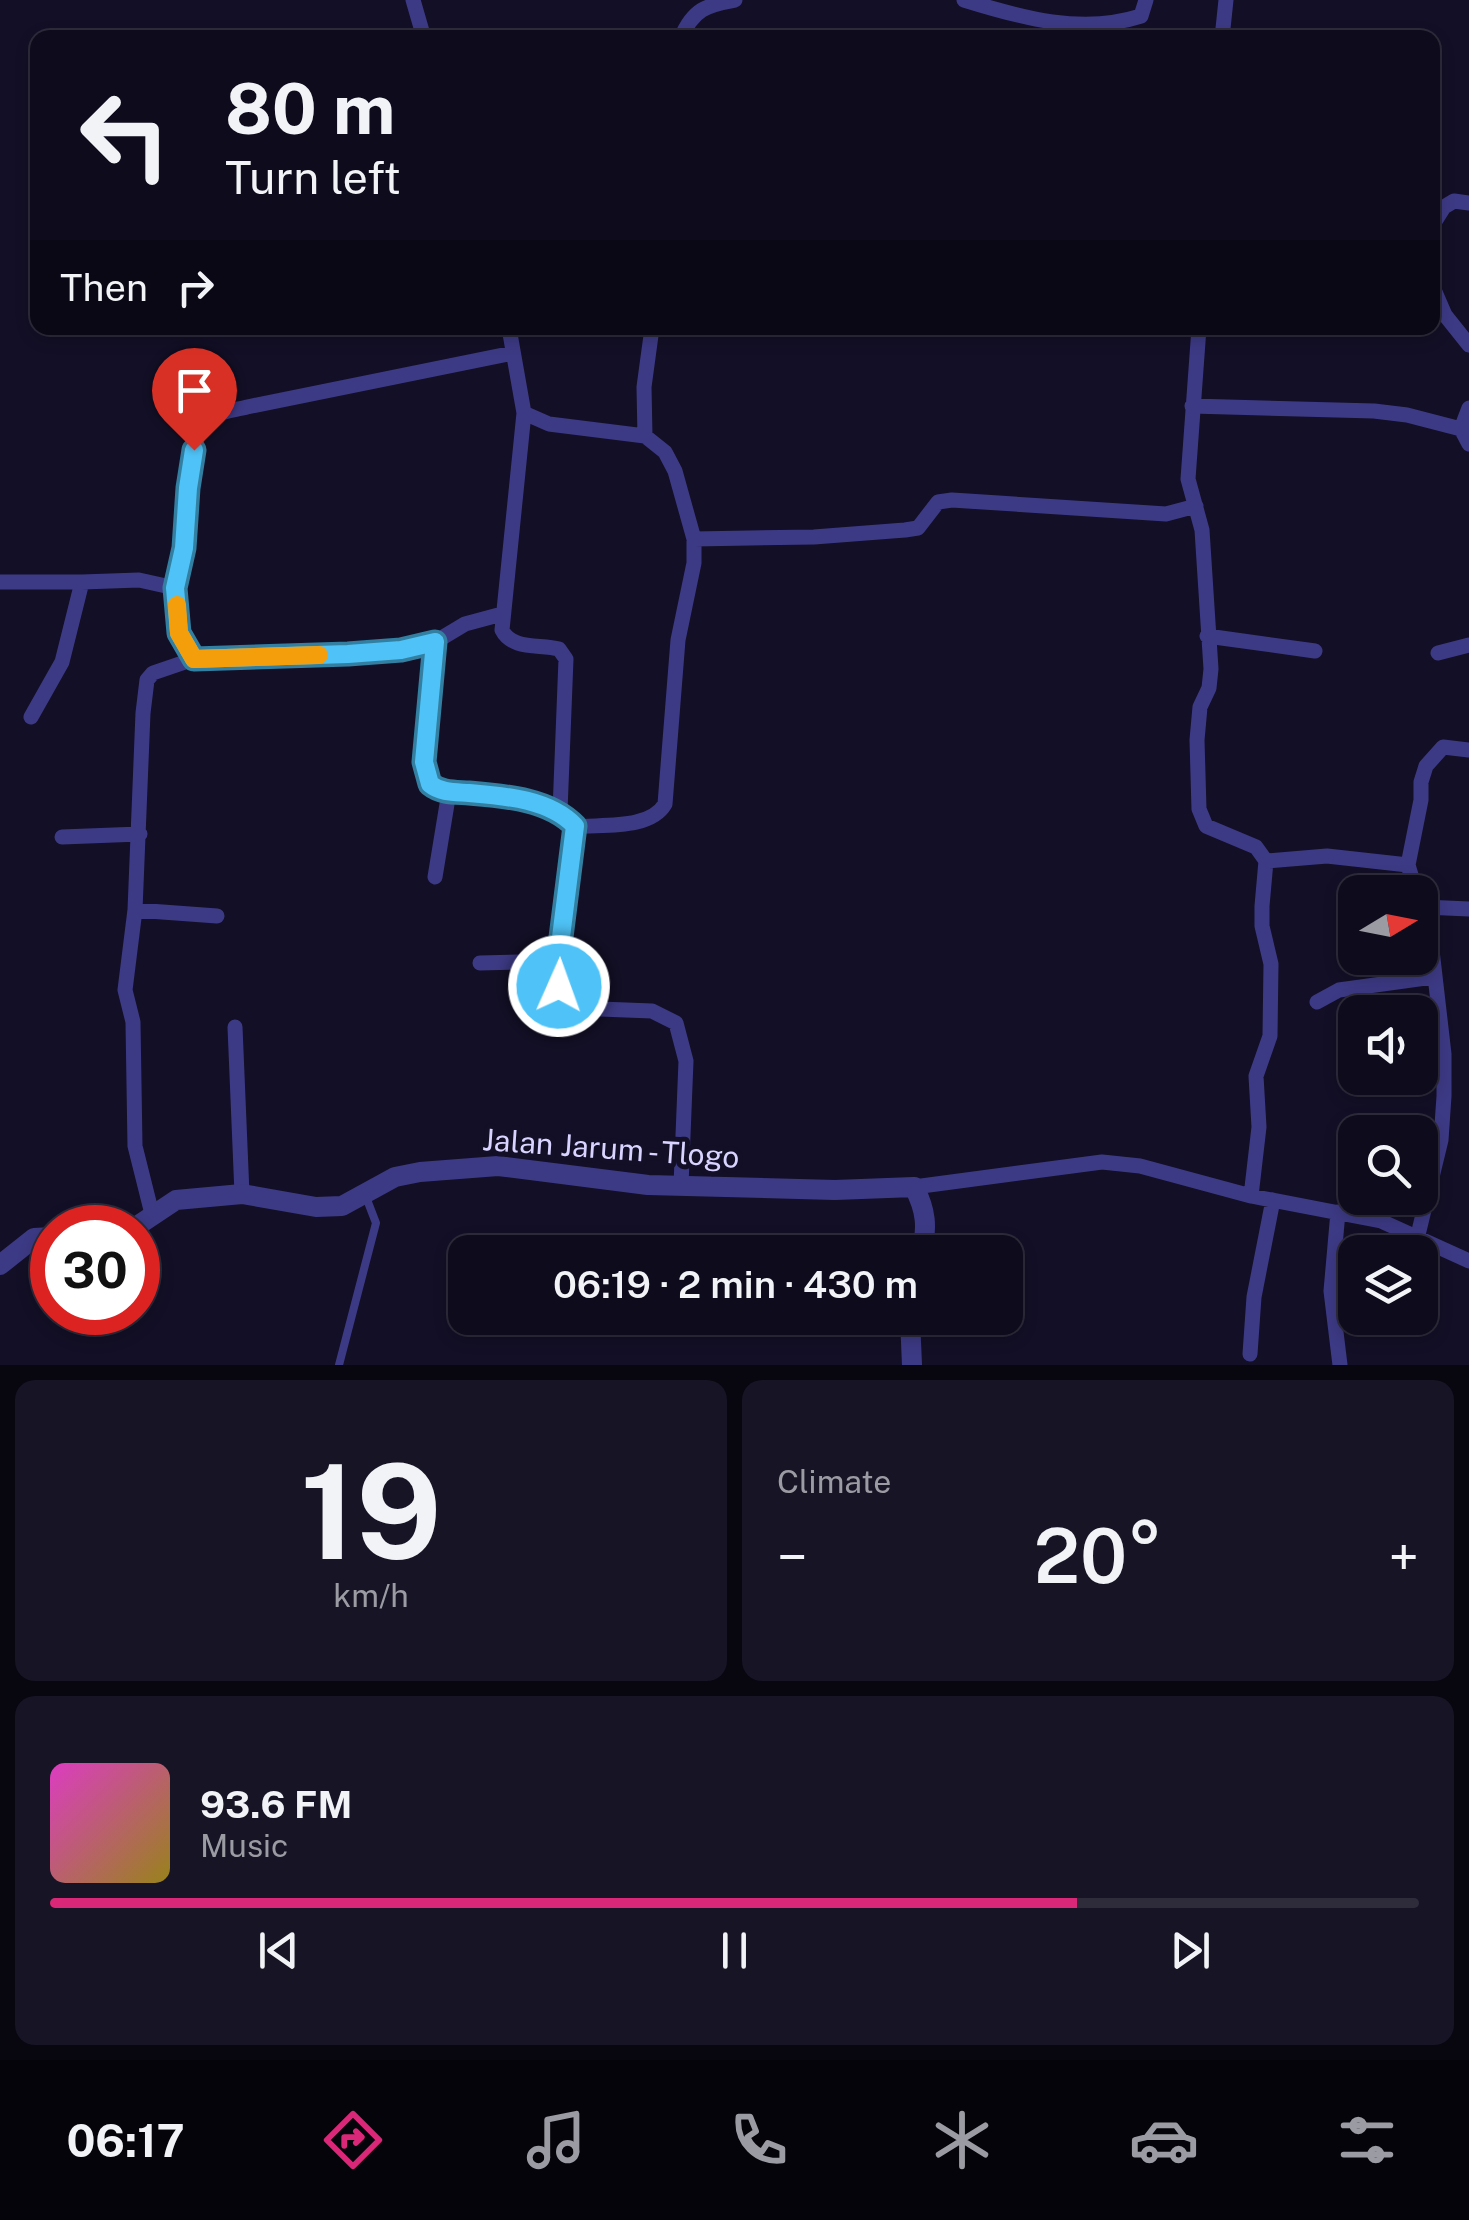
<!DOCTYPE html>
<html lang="en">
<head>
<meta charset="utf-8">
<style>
  :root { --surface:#0e0b1c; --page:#171425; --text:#f1f3f6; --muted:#9b9ba3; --line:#2e2b3b; --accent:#db2777 }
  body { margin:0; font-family:"Public Sans",sans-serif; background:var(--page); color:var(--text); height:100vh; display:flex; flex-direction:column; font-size:38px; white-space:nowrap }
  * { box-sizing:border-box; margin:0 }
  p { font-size:32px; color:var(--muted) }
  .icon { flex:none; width:55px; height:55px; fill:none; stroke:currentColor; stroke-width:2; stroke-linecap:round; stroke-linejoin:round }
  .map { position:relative; height:1365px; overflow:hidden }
  .sheet { display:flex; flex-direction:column; gap:15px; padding:15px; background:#08060f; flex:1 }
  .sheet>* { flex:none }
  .banner { position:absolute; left:30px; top:30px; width:1410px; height:305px; border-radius:20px; box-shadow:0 5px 15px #0003,0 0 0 2px var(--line); background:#0e0b1c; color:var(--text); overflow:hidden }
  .needle { width:65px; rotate:80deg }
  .tools { position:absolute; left:1338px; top:875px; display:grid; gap:20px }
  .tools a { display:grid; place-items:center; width:100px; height:100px; border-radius:20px; background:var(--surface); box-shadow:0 5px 15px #0003,0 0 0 2px var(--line); font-size:50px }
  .speed { position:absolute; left:30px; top:1205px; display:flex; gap:20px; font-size:50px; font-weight:700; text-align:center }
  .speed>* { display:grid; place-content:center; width:130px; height:130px; border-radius:50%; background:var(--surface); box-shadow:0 5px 15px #0003,0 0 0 2px var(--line); line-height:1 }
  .speed .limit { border:15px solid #d22; background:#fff; color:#111 }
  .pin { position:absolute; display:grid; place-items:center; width:85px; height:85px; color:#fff; margin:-102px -42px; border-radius:50% 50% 50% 0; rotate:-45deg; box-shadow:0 0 10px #0007 }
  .pin .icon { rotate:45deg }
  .me { position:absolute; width:110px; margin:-55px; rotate:2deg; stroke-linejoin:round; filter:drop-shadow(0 0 8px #0008) }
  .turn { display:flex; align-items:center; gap:35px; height:210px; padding:0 30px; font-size:45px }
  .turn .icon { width:130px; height:130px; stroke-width:2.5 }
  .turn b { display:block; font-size:70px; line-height:85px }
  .then { display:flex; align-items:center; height:95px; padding:0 30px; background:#0003; gap:20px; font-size:38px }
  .big { font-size:75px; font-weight:600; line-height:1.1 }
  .sheet .card { flex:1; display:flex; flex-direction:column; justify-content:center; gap:15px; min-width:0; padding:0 35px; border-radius:20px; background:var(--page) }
  .sheet .dial { align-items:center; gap:0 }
  .dial b { font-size:130px; line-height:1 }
  .song { display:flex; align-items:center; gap:30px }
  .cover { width:120px; height:120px; border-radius:15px; background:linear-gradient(135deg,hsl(310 70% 55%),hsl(50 70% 35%)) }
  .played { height:10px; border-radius:5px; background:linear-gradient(90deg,var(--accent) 75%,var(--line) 75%) }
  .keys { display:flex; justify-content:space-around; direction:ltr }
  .heat { display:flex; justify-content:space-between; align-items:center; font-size:55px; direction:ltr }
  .sheet .tiles { flex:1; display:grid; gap:15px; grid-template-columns:1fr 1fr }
  .card:last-child { grid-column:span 2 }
  .trip { position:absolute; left:448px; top:1235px; width:575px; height:100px; border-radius:20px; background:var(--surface); box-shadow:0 5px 15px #0003,0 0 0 2px var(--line); font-weight:600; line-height:100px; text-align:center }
  .tab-bar { display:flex; height:160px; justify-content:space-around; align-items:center; background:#06040b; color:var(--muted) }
  .tab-bar .icon { width:70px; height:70px }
  .tab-bar .current { color:var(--accent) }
  .tab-bar b { font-size:45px; color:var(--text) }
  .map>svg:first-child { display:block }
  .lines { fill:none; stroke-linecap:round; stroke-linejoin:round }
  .service { stroke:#3d3a85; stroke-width:8 }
  .minor { stroke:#3d3a85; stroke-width:15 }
  .tertiary { stroke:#3d3a85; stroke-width:20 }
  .route-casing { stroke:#337fa1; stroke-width:25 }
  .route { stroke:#4fc3f7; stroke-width:18 }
  .slow { stroke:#f59e0b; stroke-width:18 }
  .labels { text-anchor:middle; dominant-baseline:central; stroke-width:10; stroke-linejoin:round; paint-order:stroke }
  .street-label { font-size:30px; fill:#d9d4ff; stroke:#130f26 }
</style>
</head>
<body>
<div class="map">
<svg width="1469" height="1365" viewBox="0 0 1469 1365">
  <rect width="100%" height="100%" fill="#130f26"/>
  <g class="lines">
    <!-- service -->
    <path class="service" d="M339 1365 376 1223 366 1197"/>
    <!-- minor -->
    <path class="minor" d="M413 0 424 38
      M964 0C1022 18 1082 35 1141 16L1146 0
      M681 38C693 9 707 5 735 0
      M1222 38 1226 0
      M1432 226 1444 207 1454 201 1469 203
      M1432 285 1445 315 1469 345
      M509 328 524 413 502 630C512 650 539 644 559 649L566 659 560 811 575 827
      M1199 328 1188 479 1202 530 1211 669 1209 688 1200 707 1197 740 1199 809 1206 826 1256 847 1266 861 1262 906V926L1271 964 1270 1036 1256 1076 1259 1127 1251 1196
      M1192 406 1374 411 1407 415 1461 429 1469 444
      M524 413 549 424 645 436 665 452 675 471 694 539V563L678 640 665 804C650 830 602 824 575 827
      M1461 429 1469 408
      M645 436 644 387 652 328
      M694 539 814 537 905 530 918 528 938 502 952 500 1166 514 1196 506
      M0 582H82
      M1207 636 1315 651
      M435 642 425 762 430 784 449 792 511 799 560 811
      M1438 653 1469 645
      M194 659 401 650 435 642 465 624 502 614
      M31 717 62 662 82 582 139 580 175 588
      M575 827 558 961 561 997 574 1008 652 1011 676 1023 686 1061 681 1185
      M62 837 140 834
      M1266 861 1327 856 1408 865
      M435 877 449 792
      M1416 892 1408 865 1421 800V782L1426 766 1443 747 1469 750
      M1424 907 1469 909
      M135 910 217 916
      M480 963 558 961
      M1317 1002 1339 990 1433 977
      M235 1027 242 1194
      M914 1187 1102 1162 1140 1166 1251 1196 1381 1221 1469 1261
      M1338 1212 1331 1291 1340 1365
      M152 1214 135 1146 133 1022 125 990 135 910 143 713 147 680 153 673 194 659C189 651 181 641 179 632 171 603 181 575 184 547 187 513 183 442 210 419 219 411 236 410 247 407L513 353
      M1417 1239 1441 1140 1444 1096V1054L1429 924 1420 900
      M1250 1354 1254 1297 1273 1200"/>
    <!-- tertiary -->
    <path class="tertiary" d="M134 1228 176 1200 242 1194 316 1207 342 1206 395 1177 420 1172 498 1166 648 1185 835 1190 914 1187C926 1210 928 1228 921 1252
      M0 1265 34 1238 52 1237
      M910 1318 912 1365"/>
  </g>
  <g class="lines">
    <!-- route casing -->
    <g class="route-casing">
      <path id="route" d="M194 450 188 488 184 548 175 588 179 633 194 659 348 654 401 650 435 642 424 762 430 784C441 793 455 792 469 793 505 796 549 799 575 826L558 961 559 986"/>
    </g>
    <!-- route -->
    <use href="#route" class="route"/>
    <!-- slow -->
    <path class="slow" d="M177 605 179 633 194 659 319 655"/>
  </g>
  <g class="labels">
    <!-- street labels -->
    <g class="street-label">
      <text transform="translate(611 1148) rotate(4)">Jalan Jarum - Tlogo</text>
    </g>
  </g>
</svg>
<div class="tools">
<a><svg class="needle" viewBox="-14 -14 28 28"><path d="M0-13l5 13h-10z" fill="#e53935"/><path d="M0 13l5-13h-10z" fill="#9b9ba3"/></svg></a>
<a><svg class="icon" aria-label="sound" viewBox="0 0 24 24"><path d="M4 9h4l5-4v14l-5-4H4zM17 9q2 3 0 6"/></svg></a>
<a><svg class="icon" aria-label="search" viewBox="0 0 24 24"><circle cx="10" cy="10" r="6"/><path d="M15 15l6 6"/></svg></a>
<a><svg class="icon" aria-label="layers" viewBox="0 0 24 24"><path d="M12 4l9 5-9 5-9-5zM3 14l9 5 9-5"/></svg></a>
</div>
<div class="speed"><div class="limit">30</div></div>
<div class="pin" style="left:194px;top:450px;background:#d93025"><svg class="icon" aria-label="arrive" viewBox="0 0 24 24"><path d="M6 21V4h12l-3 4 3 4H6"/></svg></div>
<svg class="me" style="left:559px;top:986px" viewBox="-20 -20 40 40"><circle r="17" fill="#4fc3f7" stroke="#fff" stroke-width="3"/><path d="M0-11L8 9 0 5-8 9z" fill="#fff"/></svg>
<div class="trip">06:19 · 2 min · 430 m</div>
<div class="banner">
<div class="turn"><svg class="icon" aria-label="left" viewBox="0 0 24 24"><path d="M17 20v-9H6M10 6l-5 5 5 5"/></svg><div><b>80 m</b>Turn left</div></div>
<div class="then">Then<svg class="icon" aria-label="right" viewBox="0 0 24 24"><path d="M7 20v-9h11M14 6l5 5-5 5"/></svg></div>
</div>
</div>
<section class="sheet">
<div class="tiles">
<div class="card dial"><b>19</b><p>km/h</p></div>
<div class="card"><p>Climate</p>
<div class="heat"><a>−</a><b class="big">20°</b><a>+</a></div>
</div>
<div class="card">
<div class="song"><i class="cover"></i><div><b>93.6 FM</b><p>Music</p></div></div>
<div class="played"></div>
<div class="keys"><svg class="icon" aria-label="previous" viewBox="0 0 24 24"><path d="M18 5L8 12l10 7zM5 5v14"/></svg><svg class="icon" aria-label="pause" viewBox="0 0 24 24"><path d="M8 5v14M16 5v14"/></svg><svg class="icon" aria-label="next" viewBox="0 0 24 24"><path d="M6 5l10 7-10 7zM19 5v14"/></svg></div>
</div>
</div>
</section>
<nav class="tab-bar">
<b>06:17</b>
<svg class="icon current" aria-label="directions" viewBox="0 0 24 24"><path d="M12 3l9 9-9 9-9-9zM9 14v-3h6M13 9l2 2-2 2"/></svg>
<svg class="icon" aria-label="music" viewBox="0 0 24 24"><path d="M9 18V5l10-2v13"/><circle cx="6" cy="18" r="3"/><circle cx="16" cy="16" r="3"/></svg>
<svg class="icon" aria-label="phone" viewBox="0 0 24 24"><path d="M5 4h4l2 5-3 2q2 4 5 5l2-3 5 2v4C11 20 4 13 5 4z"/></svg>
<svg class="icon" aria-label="climate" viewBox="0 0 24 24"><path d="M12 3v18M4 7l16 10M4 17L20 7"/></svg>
<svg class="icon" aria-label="car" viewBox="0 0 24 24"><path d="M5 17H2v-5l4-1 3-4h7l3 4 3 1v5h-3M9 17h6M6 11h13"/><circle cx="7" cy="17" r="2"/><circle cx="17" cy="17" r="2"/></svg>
<svg class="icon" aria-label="filters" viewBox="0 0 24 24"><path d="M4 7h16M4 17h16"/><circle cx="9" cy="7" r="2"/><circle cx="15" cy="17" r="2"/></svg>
</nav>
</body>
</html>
